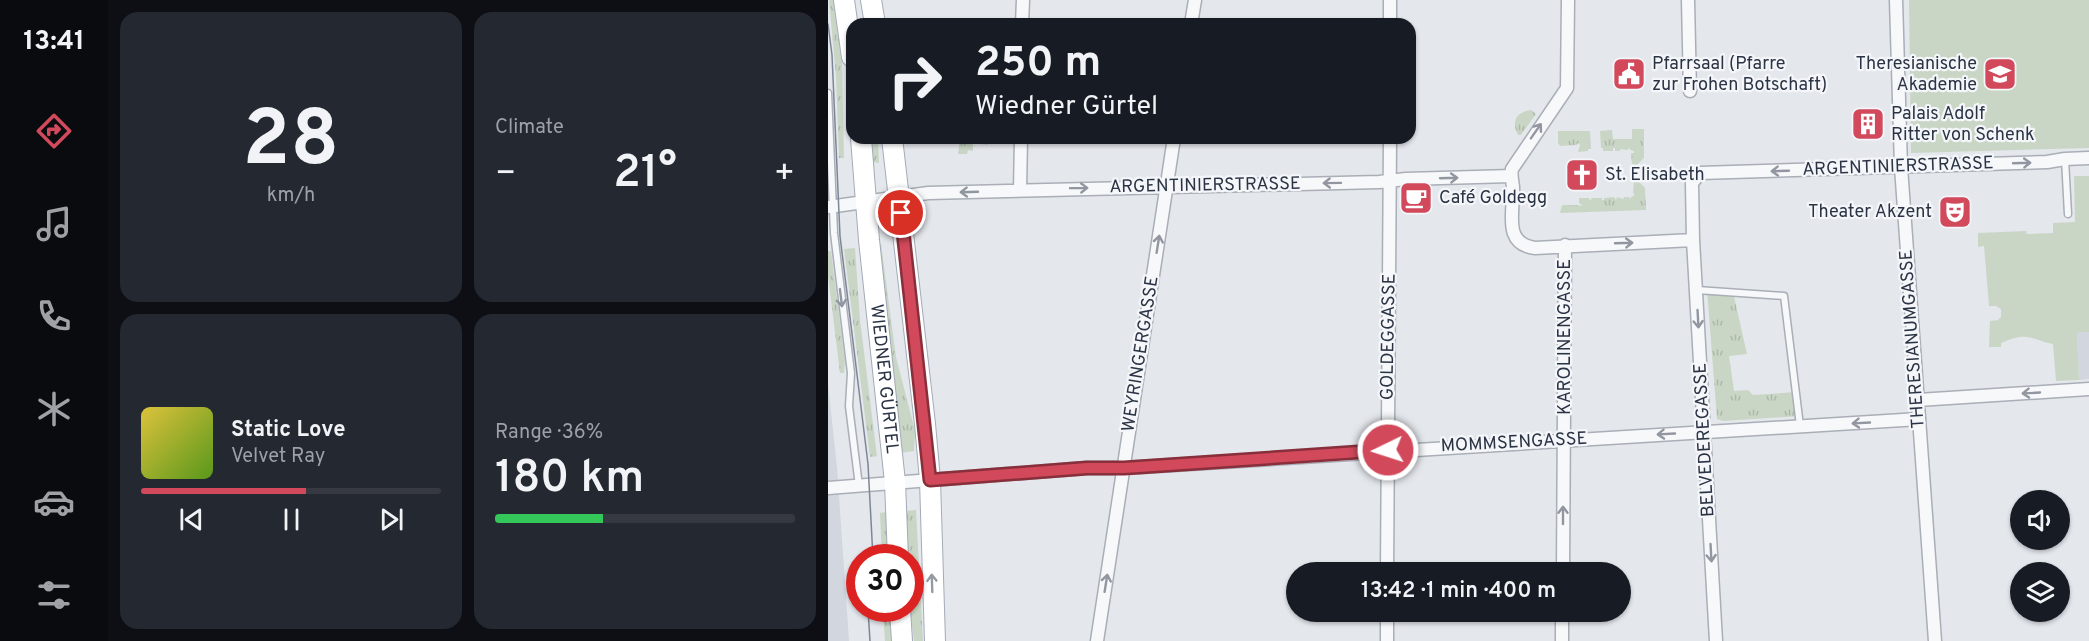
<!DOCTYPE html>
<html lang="en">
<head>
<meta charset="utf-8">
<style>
  :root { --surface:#171b24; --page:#242831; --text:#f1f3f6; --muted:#9ea1a6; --line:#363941; --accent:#d1495b }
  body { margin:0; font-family:Overpass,sans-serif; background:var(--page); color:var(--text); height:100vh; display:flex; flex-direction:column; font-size:22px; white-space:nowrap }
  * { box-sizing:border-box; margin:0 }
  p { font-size:20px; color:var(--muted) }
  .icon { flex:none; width:33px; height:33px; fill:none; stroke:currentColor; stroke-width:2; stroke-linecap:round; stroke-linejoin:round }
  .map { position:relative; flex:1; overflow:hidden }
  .drawer { display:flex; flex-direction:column; gap:12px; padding:12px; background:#0d0f14; width:720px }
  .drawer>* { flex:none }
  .guide { position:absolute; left:18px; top:18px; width:570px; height:126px; border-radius:18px; box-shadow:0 2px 4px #0004; background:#171b24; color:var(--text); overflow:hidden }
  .buttons { position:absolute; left:1182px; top:490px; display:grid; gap:12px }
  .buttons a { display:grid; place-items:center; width:60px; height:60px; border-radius:50%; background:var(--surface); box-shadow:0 2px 4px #0004; font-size:30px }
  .speed { position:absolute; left:18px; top:544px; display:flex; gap:12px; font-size:30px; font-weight:700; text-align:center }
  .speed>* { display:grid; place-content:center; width:78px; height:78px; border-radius:50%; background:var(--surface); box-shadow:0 2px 4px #0004; line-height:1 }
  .speed .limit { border:9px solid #d22; background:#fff; color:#111 }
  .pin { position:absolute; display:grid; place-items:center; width:51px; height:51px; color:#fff; margin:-26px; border:3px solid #fff; border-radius:50%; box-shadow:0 2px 6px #0007 }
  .me { position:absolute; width:66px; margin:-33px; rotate:266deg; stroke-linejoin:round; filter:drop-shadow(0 0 4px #0008) }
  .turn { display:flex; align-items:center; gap:21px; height:126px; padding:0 30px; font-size:27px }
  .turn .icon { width:78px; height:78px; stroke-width:2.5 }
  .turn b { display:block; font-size:42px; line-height:51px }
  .big { font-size:45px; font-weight:600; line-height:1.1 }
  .drawer .widget { flex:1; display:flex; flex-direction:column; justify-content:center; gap:9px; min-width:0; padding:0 21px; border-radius:18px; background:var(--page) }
  .drawer .dial { align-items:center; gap:0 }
  .dial b { font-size:78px; line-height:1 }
  .song { display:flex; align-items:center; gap:18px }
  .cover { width:72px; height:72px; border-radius:9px; background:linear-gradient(135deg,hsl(50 70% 55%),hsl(90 70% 35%)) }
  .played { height:6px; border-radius:3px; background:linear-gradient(90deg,var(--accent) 55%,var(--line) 55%) }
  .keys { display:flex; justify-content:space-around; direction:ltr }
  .heat { display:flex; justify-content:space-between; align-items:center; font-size:33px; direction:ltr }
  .charge { height:9px; border-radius:4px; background:linear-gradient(90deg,#34c759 36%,var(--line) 0) }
  .drawer .tiles { flex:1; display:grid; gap:12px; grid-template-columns:repeat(2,1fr) }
  .trip { position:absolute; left:458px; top:562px; width:345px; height:60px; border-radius:30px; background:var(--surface); box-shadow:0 2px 4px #0004; font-weight:600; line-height:60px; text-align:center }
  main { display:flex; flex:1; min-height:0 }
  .menu { display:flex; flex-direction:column; width:108px; justify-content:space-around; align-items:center; background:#090b0e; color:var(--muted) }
  .menu .icon { width:42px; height:42px }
  .menu .active { color:var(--accent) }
  .menu b { font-size:27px; color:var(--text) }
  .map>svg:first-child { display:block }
  .built { fill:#d2d6de }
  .grass { fill:url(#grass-tufts) }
  .green { fill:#c9d6c5 }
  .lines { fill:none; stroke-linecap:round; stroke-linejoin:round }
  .service-casing { stroke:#a9aeb7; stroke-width:9 }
  .minor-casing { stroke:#a9aeb7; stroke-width:15 }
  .primary-casing { stroke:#a3abb8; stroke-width:22 }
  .service { stroke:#f7f8fa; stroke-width:6 }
  .minor { stroke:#f7f8fa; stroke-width:12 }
  .primary { stroke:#fff; stroke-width:20 }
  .tram { stroke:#7d8696; stroke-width:1.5 }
  .oneway { stroke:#9196a0 }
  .oneway2 { stroke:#959aa2 }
  .route-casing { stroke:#882f3b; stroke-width:15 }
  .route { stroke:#d1495b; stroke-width:10 }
  .labels { text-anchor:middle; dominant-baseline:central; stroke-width:4.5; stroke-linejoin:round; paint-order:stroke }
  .poi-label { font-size:18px; fill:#2b3445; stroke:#f4f6f9; text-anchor:start }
  .street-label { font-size:18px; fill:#2b3445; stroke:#f4f6f9 }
</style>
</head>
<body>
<main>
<nav class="menu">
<b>13:41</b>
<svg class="icon active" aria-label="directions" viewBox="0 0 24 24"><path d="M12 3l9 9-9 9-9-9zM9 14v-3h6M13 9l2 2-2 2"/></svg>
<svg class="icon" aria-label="music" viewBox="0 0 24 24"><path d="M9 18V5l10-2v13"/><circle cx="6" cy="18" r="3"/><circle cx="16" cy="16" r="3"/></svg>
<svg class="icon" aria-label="phone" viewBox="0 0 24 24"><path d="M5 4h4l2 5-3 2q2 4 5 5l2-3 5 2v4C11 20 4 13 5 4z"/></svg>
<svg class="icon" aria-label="climate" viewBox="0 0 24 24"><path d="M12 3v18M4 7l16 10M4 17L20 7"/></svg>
<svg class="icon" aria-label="car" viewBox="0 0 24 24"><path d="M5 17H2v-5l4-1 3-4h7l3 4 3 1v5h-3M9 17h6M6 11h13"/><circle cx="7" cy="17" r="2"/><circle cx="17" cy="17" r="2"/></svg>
<svg class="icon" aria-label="filters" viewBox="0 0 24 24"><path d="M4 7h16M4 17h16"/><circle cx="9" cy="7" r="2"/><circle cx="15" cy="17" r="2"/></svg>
</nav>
<section class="drawer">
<div class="tiles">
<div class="widget dial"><b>28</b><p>km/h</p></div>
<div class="widget"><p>Climate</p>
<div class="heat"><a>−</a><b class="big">21°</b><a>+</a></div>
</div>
<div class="widget">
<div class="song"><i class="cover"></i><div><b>Static Love</b><p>Velvet Ray</p></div></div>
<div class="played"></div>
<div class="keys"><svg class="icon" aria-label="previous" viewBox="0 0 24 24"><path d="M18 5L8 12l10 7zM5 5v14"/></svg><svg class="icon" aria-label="pause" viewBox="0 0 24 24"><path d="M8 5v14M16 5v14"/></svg><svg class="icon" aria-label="next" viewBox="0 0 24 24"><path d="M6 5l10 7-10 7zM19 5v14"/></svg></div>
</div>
<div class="widget"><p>Range · 36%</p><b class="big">180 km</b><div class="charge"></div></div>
</div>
</section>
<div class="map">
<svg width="1261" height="641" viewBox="0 0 1261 641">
  <defs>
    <pattern id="grass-tufts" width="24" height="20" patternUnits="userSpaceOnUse" patternTransform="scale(1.5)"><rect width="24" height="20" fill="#c9d6c5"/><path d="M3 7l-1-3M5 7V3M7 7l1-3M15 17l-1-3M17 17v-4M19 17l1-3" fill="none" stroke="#adb8ab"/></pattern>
  </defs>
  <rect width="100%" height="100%" fill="#e4e7ec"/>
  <!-- built -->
  <path class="built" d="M1261 332V379L1251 380 1249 333Z
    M0 384 9 467 21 641H0Z"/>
  <!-- grass -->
  <path class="grass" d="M1 0H8L14 60 16 158H11L8 76Z
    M703 110 708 114 693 135H690C683 122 688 112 703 110Z
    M804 129H816V158L809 165 804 164 803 153H806V151L802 150V148L799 150 792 149V151H787V148H785V151H775V148H773L772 131 784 130 785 139H804Z
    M730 131H762L763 149H760V151L750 152 752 145 750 143 748 145 732 146 730 143Z
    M44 138H50L51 163 45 162Z
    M132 138H160V145L145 143V151L140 150 139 154H130Z
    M806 181H810L817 188 818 210 732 213 734 205H750L752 206 754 205 751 203V198H761L762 201 764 198H774V200H776V198L786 197 788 200 789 197 795 199 796 197H801L803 199V197L807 195 805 193Z
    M53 244 68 357 87 431 86 451 72 453 47 245Z
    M27 248 32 320 49 456 42 457 16 249Z
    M0 251H3L17 361 16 373H12L0 275Z
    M879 290 905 292 919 354 901 356 906 391 920 390 925 395 969 392 972 416 895 421 889 419Z
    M88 510 95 641H86L82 609V558H80L78 511Z
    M58 512 60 558H54L52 513Z
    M55 609H62L63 641H57Z"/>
  <!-- green -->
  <path class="green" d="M1081 0H1261V148L1083 153Z
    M1246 176H1261V332L1249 333 1251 380 1228 381 1225 344C1202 339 1200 331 1173 343V347H1161L1162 321 1170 320 1173 317V309L1168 306H1161L1156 246 1150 247V233L1198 231 1199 234 1225 233V223L1247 222Z"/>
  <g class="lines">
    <!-- service casing -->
    <g class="service-casing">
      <path id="service" d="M0 93 6 233 23 373 21 406 31 486
        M1237 159 1240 214
        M869 290 956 296 972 426"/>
    </g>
    <!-- minor casing -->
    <g class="minor-casing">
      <path id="minor" d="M562 0V24
        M740 0 739 88 684 169C682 177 686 184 685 193 685 215 676 244 707 248L865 240
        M860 0 862 91
        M1068 0 1073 167 1107 641
        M194 24 195 0
        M363 24 367 0
        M192 190 193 138
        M0 207 100 193 551 182 578 179 683 176
        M1090 400 1261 389
        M0 488 259 468H296L1091 419
        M559 573 562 138
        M735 573 737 245
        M269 641 346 138
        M559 641V612
        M734 641V612
        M888 641 865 240 864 183 872 173 1219 162 1237 159 1261 158"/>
    </g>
    <!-- primary casing -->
    <g class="primary-casing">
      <g id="primary">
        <path d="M16 0 24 57"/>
        <path d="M43 0 47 24"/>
        <path id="s1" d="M33 138 41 240 67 482 70 558"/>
        <path d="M64 138 97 424 102 480 107 641"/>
        <path d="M72 609 74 641"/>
      </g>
    </g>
    <!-- service -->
    <use href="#service" class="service"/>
    <!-- minor -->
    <use href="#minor" class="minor"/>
    <!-- primary -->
    <use href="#primary" class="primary"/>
    <!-- tram -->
    <path class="tram" d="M0 24 4 55 12 236 40 464 45 558
      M40 609 42 641"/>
  </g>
  <!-- one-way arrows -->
  <defs><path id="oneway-shaft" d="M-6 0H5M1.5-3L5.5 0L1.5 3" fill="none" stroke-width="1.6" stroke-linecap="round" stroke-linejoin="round" transform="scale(1.5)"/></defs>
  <g class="oneway">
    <use href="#oneway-shaft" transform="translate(708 131) rotate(-55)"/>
    <use href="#oneway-shaft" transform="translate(1194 163) rotate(-2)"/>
    <use href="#oneway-shaft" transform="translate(952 171) rotate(178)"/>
    <use href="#oneway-shaft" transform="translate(621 178) rotate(-2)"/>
    <use href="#oneway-shaft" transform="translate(504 183) rotate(179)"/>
    <use href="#oneway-shaft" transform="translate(251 188) rotate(-1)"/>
    <use href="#oneway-shaft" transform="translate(141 192) rotate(178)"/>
    <use href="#oneway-shaft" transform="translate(796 243) rotate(-2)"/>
    <use href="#oneway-shaft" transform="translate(330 244) rotate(-81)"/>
    <use href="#oneway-shaft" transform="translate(13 298) rotate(83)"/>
    <use href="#oneway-shaft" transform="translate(870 319) rotate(87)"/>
    <use href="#oneway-shaft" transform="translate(1203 393) rotate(177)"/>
    <use href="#oneway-shaft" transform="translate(1033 423) rotate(177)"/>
    <use href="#oneway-shaft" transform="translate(838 434) rotate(177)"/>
    <use href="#oneway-shaft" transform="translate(735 515) rotate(-90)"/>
    <use href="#oneway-shaft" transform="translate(883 553) rotate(87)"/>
    <use href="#oneway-shaft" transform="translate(278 583) rotate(-81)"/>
  </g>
  <use class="oneway2" href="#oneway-shaft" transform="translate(104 583) rotate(-92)"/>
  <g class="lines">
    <!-- route casing -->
    <g class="route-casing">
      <path id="route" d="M73 213 102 480 259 468H296L560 450"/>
    </g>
    <!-- route -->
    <use href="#route" class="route"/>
  </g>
  <!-- icons -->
  <defs>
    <g id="civic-square" transform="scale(1.725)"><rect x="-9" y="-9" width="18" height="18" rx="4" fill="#d1495b" stroke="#f4f6f9"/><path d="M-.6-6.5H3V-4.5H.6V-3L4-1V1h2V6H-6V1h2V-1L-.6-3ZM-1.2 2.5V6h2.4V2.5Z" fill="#fff"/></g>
    <g id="school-square" transform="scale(1.725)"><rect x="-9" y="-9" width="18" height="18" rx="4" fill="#d1495b" stroke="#f4f6f9"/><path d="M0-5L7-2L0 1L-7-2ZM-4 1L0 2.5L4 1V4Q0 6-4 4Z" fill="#fff"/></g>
    <g id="building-square" transform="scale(1.725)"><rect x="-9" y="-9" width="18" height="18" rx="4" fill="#d1495b" stroke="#f4f6f9"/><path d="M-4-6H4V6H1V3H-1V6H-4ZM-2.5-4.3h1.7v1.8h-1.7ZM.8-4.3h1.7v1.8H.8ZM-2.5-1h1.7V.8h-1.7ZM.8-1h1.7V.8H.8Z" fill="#fff"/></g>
    <g id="church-square" transform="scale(1.725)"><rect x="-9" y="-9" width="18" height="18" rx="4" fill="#d1495b" stroke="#f4f6f9"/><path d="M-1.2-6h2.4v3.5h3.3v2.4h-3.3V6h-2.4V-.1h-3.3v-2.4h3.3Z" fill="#fff"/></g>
    <g id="cafe-square" transform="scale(1.725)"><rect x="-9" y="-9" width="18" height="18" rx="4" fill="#d1495b" stroke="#f4f6f9"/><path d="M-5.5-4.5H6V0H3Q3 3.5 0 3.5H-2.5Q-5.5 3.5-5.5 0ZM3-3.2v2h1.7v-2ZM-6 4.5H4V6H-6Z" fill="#fff"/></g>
    <g id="theatre-square" transform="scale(1.725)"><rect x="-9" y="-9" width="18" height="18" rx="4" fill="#d1495b" stroke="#f4f6f9"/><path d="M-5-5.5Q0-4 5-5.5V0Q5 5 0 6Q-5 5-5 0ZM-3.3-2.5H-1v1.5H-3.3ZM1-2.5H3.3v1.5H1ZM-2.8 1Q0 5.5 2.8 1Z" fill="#fff"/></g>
  </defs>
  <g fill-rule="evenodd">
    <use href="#civic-square" x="801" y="74"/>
    <use href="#school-square" x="1172" y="74"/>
    <use href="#building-square" x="1040" y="124"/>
    <use href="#church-square" x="754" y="175"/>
    <use href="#cafe-square" x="588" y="198"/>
    <use href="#theatre-square" x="1127" y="212"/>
  </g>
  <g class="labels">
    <!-- poi labels -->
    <g class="poi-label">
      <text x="824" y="64">Pfarrsaal (Pfarre<tspan x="824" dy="21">zur Frohen Botschaft)</tspan></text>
      <text x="1149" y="64" text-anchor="end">Theresianische<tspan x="1149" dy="21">Akademie</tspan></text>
      <text x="1063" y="114">Palais Adolf<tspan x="1063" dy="21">Ritter von Schenk</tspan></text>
      <text x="777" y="175">St. Elisabeth</text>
      <text x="611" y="198">Café Goldegg</text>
      <text x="1104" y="212" text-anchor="end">Theater Akzent</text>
    </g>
    <!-- street labels -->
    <g class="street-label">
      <text transform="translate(1070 167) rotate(-2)">ARGENTINIERSTRASSE</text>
      <text transform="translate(377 186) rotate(-1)">ARGENTINIERSTRASSE</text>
      <text transform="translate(561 337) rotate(-89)">GOLDEGGASSE</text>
      <text transform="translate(737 337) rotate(-90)">KAROLINENGASSE</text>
      <text transform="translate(1085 339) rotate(-94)">THERESIANUMGASSE</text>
      <text transform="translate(313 354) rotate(-81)">WEYRINGERGASSE</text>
      <text stroke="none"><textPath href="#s1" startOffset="242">WIEDNER GÜRTEL</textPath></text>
      <text transform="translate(877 440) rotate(-93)">BELVEDEREGASSE</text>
      <text transform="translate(686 443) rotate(-3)">MOMMSENGASSE</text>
    </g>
  </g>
</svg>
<div class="buttons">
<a><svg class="icon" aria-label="sound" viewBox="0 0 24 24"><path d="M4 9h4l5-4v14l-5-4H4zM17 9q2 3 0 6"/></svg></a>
<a><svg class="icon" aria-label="layers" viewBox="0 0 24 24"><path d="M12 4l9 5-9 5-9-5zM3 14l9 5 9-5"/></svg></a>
</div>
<div class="speed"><div class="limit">30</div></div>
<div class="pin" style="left:73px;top:213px;background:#d93025"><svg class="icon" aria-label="arrive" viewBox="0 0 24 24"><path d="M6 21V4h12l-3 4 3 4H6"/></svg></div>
<svg class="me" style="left:560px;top:450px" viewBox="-20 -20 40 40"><circle r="17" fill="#d1495b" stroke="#fff" stroke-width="3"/><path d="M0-11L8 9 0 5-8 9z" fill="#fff"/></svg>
<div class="trip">13:42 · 1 min · 400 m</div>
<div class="guide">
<div class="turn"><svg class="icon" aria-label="right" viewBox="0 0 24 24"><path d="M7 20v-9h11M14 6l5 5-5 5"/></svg><div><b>250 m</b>Wiedner Gürtel</div></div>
</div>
</div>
</main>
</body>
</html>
